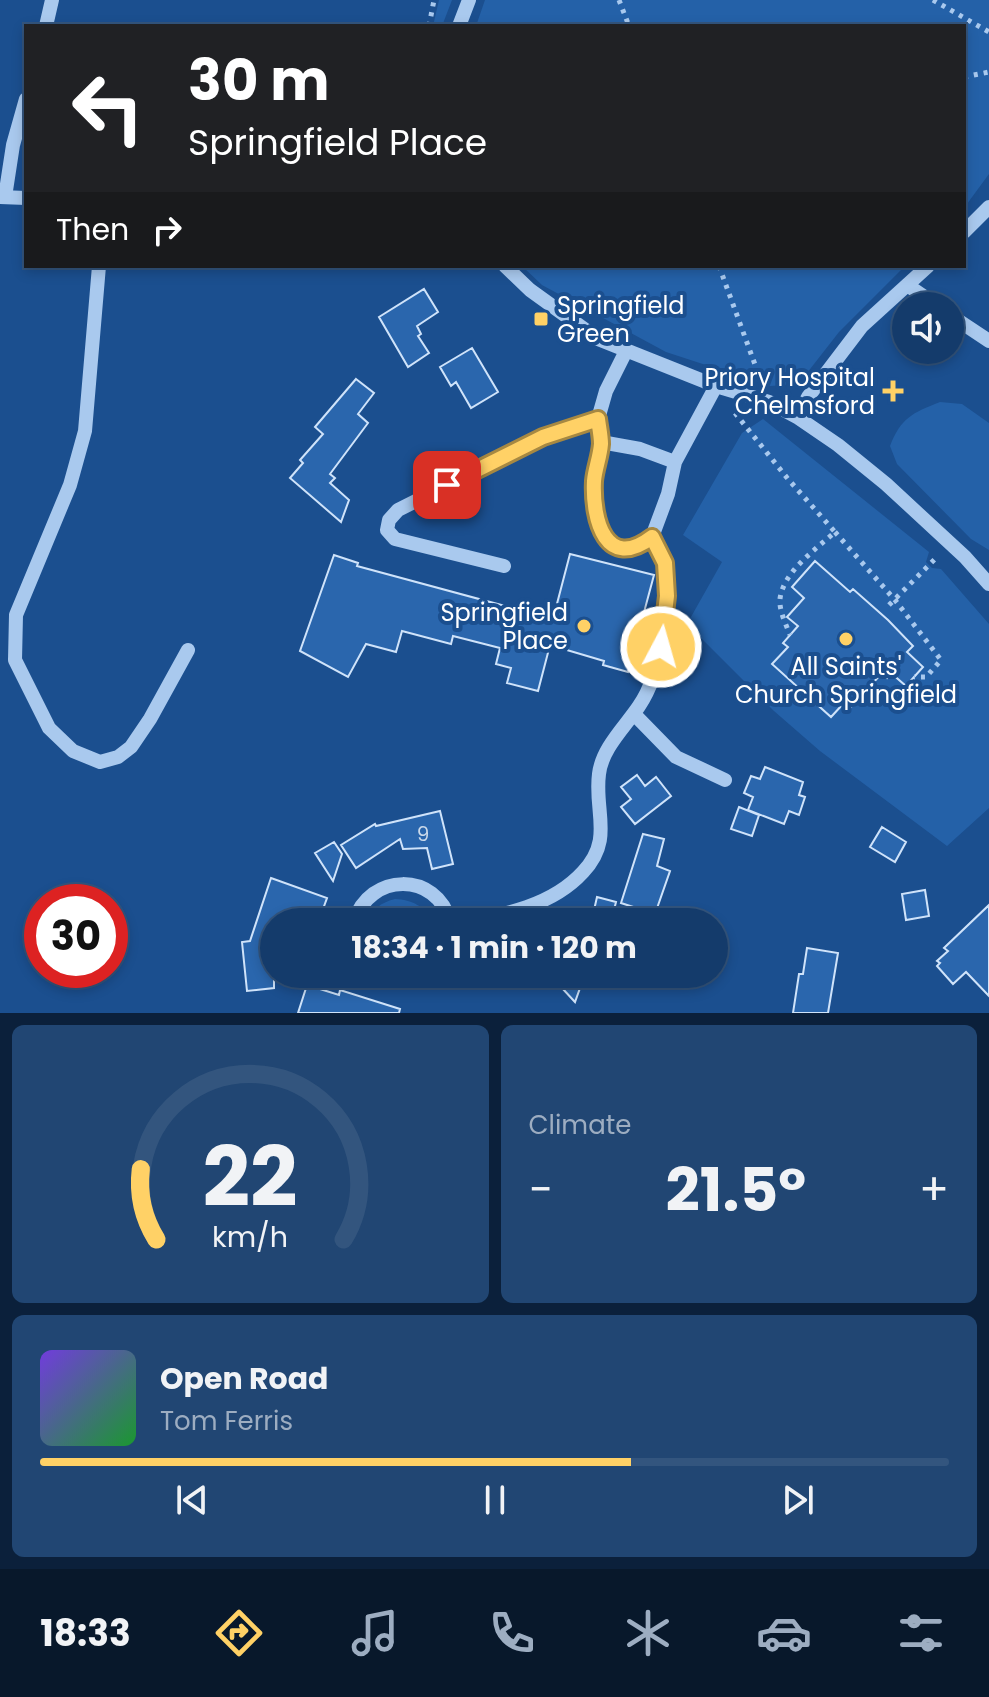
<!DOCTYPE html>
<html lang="en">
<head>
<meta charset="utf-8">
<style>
  :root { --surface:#143b6b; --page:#214673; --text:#f1f3f6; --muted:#9dadc1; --line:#33557e; --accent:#ffd166 }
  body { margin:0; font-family:Poppins,sans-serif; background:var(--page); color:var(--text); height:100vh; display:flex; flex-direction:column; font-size:30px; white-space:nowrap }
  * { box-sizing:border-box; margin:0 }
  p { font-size:26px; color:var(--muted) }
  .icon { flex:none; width:44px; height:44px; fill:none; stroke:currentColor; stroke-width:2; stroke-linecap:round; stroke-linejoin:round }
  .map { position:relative; height:1013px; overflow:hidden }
  .drawer { display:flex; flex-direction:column; gap:12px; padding:12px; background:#0b203b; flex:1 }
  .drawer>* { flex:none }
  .top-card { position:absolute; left:24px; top:24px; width:942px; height:244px; border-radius:0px; box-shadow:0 4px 12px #0003,0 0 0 2px var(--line); background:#202124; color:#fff; overflow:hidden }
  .tools { position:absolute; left:892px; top:292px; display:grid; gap:16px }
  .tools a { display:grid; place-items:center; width:72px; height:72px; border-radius:50%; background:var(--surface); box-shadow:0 4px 12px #0003,0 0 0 2px var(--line); font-size:40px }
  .speed { position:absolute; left:24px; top:884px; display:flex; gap:16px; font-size:40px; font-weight:700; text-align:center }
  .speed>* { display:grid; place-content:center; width:104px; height:104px; border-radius:50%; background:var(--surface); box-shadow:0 4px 12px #0003,0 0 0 2px var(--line); line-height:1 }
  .speed .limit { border:12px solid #d22; background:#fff; color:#111 }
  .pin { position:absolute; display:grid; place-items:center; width:68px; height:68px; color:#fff; margin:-34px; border-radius:16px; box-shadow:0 4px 12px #0006 }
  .me { position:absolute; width:88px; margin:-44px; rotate:6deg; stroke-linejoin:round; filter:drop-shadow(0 0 6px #0008) }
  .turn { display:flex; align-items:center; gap:28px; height:168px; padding:0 32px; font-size:36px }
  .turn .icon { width:104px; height:104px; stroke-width:2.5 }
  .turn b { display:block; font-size:56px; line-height:68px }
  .then { display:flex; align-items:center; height:76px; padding:0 32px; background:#0003; gap:16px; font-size:30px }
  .big { font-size:60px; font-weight:700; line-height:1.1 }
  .drawer .tile { flex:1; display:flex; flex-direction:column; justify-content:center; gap:12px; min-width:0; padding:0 28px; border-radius:12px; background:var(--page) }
  .drawer .dial { align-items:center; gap:0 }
  .dial svg { height:208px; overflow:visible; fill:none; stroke:var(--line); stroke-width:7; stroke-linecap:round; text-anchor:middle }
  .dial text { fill:var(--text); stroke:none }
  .song { display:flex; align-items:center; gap:24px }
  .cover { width:96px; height:96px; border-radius:12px; background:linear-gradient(135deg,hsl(260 70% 55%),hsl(130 70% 35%)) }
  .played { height:8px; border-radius:4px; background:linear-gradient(90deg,var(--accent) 65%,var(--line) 65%) }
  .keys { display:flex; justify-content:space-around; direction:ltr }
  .heat { display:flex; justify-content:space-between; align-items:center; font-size:44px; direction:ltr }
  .drawer .tiles { flex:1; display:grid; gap:12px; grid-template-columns:1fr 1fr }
  .tile:last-child { grid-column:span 2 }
  .trip { position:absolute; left:260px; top:908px; width:468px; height:80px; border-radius:40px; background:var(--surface); box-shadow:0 4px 12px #0003,0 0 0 2px var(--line); font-weight:700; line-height:80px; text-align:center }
  .tab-bar { display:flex; height:128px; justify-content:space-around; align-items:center; background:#08182b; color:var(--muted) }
  .tab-bar .icon { width:56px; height:56px }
  .tab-bar .on { color:var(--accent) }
  .tab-bar b { font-size:36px; color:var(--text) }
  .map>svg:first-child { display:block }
  .green { fill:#2461a8 }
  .water { fill:#123a6d; stroke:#9cc4f0; stroke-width:2 }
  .building { fill:#2a66ad; stroke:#cfe3fa; stroke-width:2 }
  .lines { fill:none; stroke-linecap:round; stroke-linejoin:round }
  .path { stroke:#a9c9ee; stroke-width:5; stroke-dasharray:4 6; stroke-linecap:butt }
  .minor { stroke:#a9c9ee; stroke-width:14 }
  .route-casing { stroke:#a68842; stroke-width:20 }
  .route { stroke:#ffd166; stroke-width:14 }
  .poi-dot { fill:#ffd166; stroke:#1b4f8f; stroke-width:3 }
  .labels { text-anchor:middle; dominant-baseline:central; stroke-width:8; stroke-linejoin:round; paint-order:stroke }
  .number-label { font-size:20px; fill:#cad9ea }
  .poi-label { font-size:24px; fill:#fff; stroke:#1b4f8f; text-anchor:end }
</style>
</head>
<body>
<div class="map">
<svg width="989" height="1013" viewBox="0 0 989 1013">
  <rect width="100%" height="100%" fill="#1b4f8f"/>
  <!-- green -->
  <path class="green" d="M439 0H452L442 26H433Z
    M485 0H989V174L964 208V26H476Z
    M522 266H905L839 332 807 373 785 385 770 386 666 352 542 285Z
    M940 402 962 404 989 423V550L971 539 897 464 890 446C901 418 912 413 940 402Z
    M763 419 929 552 926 562 932 568 941 569 989 624V808L947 846 820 751 774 711 687 624 722 562 683 535 742 433Z
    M395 899C412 900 425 906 433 922H425L420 915 408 909 381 918 379 922H365C373 909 380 903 395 899Z"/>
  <!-- water -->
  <path class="water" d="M401 908 420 915 425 922H379L385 914Z"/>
  <!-- building -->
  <path class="building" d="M424 289 438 312 417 326 421 334 418 336 429 353 408 367 379 317Z
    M472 348 498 392 471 408 456 382 451 386 440 367Z
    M356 379 374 393 358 414 368 423 330 474 335 478 330 483 349 500 341 522 290 478 303 463 300 460 323 434 315 427Z
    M570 554 654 575 628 672 603 665 604 661 550 645 538 691 507 683 511 668 496 664 500 648 453 636 451 644 402 631 396 652 366 644 348 677 300 651 334 555 358 563 357 566 553 619Z
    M815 561 850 592 853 589 888 620 913 646 907 652 923 667 906 686 891 673 887 678 882 673 849 709 843 704 831 717 772 664 788 647 783 643 798 626 787 617 804 598 792 587Z
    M765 767 803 782 799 795 805 797 799 815 789 811 784 824 748 810 753 797 744 793 751 776 760 779Z
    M637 775 645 786 656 777 671 796 635 824 621 807 631 799 621 787Z
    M739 807 759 815 752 836 731 829Z
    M440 811 453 864 432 869 427 848 403 849 400 839 356 868 341 845 375 824 376 826Z
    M882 827 906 842 895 862 870 847Z
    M643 834 664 839 657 866 670 871 655 914 621 903Z
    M334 842 342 854 333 881 315 853Z
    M271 878 327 898 319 920 300 913 297 922H274V988L247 991 242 942 250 941Z
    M925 890 929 916 906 920 902 894Z
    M597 897 616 902 611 922 592 919Z
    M989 905V996L966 972 953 984 937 966 940 963 937 961 948 951 944 948Z
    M807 948 838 953 828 1013H793L799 974H803Z
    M549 974H585L575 1002Z
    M307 985 339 995 340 990 400 1009 399 1013H298Z"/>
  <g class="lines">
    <!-- path -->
    <path class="path" d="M619 0 629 26
      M933 0 989 32
      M429 26 434 0
      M964 77 989 72
      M719 266 761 381
      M735 413 788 479 835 532C816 549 783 572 780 599 779 611 786 624 790 635
      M835 532 895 600 941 660 926 677H914
      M889 605 937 557"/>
    <!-- minor -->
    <path class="minor" d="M46 26 52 0
      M459 26 469 0
      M0 197 26 198
      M5 197 13 145 26 99
      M964 232 989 207
      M99 266 85 431 70 485 16 615 15 660 49 728 73 751 100 762 118 757 131 747 150 719 188 650
      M505 266 530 290 598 339 716 386 769 402 797 417 838 445 886 484 965 557 989 584
      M907 285 938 306
      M950 315 989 341
      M797 417 808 397 862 326 928 266
      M598 419C599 427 601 436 601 444 600 456 595 469 594 481 592 520 606 572 652 537
      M601 442 640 449 675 462
      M504 566 395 539 387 530 389 520 398 510 543 437 598 419 606 391 626 351
      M634 714 676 757 725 780
      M354 922C369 872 437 871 450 922
      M462 922C504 915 552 906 583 872 614 839 594 812 599 774 602 748 625 727 639 706 661 674 673 603 665 565 664 556 657 546 652 537L668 494 675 462 716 386
      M375 974C393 984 411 984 429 974"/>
  </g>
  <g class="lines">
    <!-- route casing -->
    <g class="route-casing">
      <path id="route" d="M447 485 543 437 598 419C599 427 601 436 601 444 600 457 595 469 594 481 592 520 606 572 652 537L665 563 667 596 661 647"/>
    </g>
    <!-- route -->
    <use href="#route" class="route"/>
  </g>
  <!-- markers -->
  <g class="poi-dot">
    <rect x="533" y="311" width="16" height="16" rx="4"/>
    <path d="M889 379h8v8h8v8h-8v8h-8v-8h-8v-8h8z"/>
    <circle cx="584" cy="626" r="8"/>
    <circle cx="846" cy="639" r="8"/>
  </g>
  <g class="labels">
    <!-- number labels -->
    <g class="number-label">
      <text x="423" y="834">9</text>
    </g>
    <!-- poi labels -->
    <g class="poi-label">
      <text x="557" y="305" text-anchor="start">Springfield<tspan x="557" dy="28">Green</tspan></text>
      <text x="875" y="377">Priory Hospital<tspan x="875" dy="28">Chelmsford</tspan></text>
      <text x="568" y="612">Springfield<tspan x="568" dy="28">Place</tspan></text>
      <text x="846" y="666" text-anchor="middle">All Saints'<tspan x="846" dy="28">Church Springfield</tspan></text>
    </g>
  </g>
</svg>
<div class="tools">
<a><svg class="icon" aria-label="sound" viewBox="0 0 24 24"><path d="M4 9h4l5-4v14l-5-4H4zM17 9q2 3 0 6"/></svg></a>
</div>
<div class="speed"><div class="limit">30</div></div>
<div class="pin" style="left:447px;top:485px;background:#d93025"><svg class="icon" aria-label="arrive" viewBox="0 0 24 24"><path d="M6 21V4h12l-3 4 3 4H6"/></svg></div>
<svg class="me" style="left:661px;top:647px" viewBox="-20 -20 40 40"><circle r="17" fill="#ffd166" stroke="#fff" stroke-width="3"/><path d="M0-11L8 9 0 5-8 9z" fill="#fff"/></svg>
<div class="trip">18:34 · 1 min · 120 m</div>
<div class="top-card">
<div class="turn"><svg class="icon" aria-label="left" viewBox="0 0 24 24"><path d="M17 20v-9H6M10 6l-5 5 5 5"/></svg><div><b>30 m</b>Springfield Place</div></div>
<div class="then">Then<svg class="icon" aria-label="right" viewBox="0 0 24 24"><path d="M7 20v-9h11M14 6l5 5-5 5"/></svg></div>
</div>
</div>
<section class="drawer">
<div class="tiles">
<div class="tile dial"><svg viewBox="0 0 100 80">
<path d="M14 69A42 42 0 1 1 86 69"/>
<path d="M14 69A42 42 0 0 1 8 42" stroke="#ffd166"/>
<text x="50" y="56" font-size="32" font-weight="700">22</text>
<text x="50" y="72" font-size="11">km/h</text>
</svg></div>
<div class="tile"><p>Climate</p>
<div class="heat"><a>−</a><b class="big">21.5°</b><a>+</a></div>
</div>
<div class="tile">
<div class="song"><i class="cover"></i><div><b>Open Road</b><p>Tom Ferris</p></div></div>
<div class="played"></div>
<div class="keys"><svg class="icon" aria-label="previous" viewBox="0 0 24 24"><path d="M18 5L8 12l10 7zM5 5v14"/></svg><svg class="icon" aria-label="pause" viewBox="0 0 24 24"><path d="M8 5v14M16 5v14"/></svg><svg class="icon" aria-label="next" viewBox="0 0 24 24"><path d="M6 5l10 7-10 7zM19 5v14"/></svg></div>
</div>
</div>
</section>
<nav class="tab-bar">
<b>18:33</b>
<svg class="icon on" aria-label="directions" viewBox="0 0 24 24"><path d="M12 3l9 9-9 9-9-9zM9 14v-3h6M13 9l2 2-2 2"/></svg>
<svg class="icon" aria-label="music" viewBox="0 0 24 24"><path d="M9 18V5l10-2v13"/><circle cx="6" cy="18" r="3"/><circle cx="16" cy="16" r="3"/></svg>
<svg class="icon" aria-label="phone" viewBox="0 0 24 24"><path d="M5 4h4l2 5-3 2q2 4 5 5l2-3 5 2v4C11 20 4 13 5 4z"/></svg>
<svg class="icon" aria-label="climate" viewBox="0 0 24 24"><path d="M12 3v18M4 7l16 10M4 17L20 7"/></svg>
<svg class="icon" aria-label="car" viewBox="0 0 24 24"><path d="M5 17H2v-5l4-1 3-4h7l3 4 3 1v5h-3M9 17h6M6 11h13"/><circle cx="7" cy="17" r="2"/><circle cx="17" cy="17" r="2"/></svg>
<svg class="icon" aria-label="filters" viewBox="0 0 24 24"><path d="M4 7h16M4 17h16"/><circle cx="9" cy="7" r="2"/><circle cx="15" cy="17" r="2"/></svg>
</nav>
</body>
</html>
